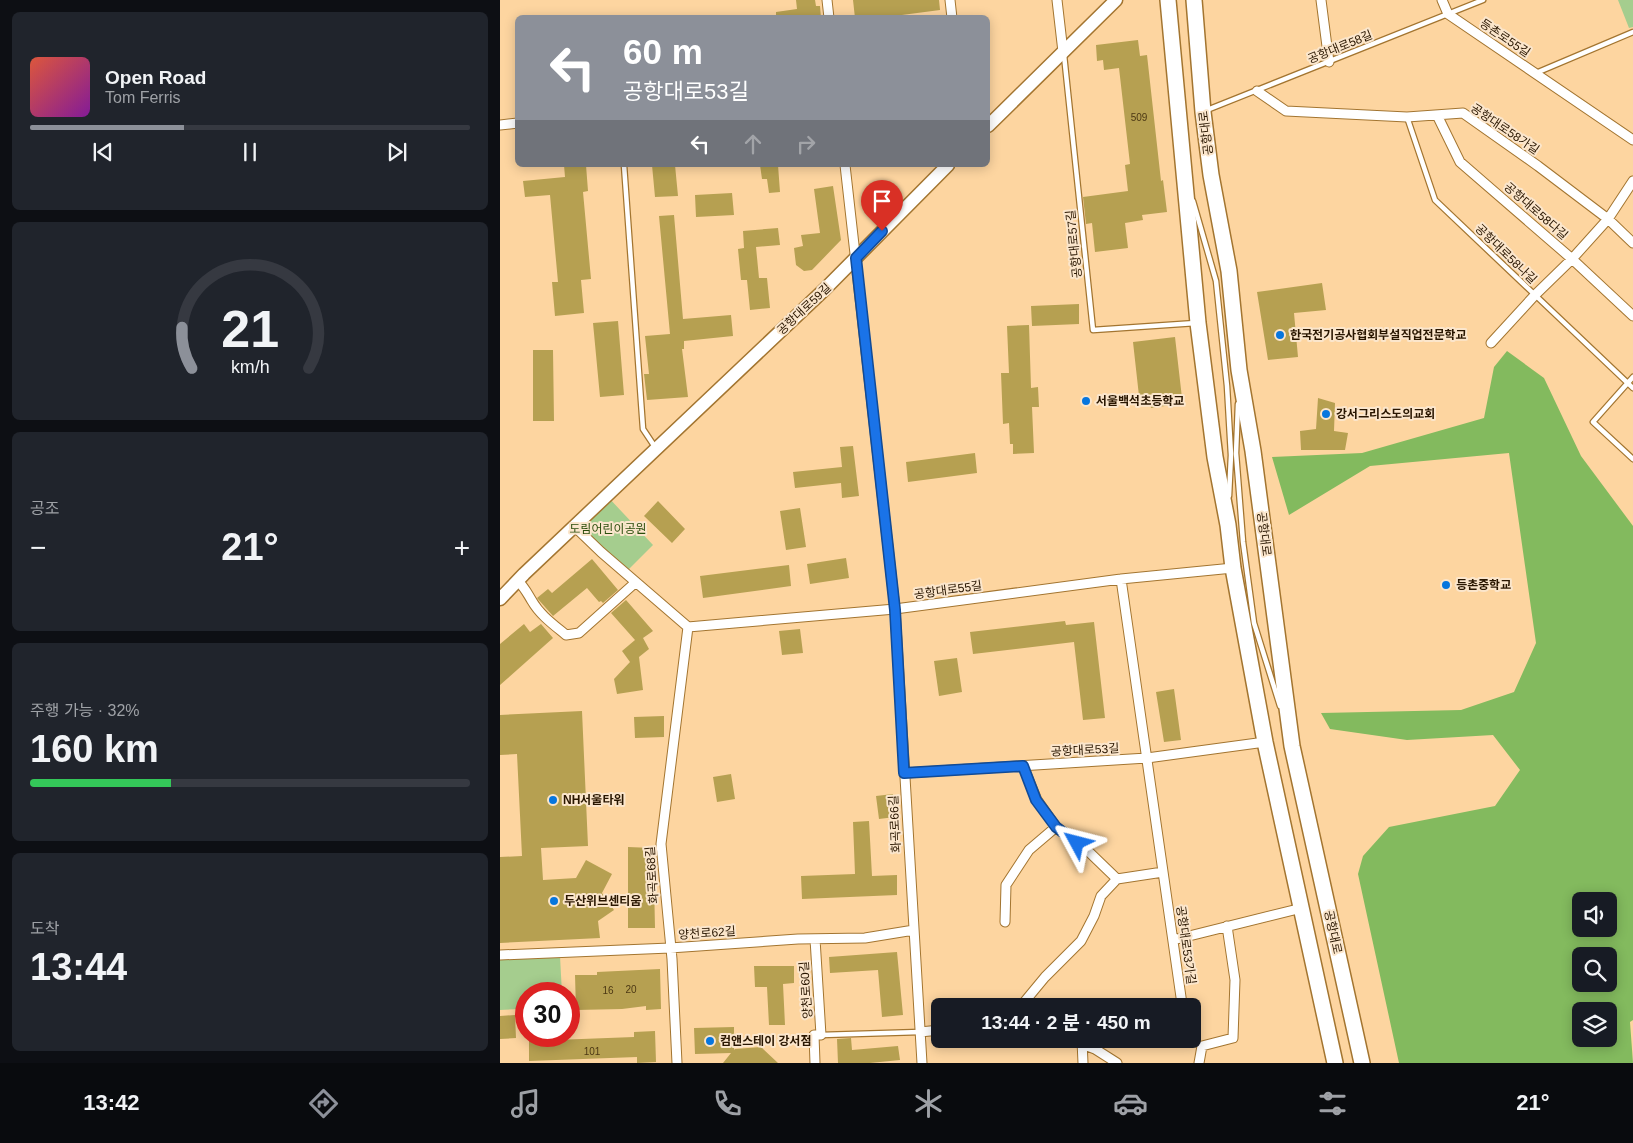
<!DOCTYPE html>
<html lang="ko">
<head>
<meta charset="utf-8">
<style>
  :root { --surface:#171b24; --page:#20242c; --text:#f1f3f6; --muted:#9ea1a6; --line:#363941; --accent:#8c9099 }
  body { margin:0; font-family:Arial,"Noto Sans KR",sans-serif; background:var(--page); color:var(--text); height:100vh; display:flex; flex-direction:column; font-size:19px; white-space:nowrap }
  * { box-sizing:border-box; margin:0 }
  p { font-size:16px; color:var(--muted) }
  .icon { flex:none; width:28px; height:28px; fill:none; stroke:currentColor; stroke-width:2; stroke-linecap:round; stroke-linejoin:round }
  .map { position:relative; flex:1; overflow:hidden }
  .details { display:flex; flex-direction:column; gap:12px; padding:12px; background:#0d0f14; width:500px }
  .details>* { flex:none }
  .hud { position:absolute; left:15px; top:15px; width:475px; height:152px; border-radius:8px; box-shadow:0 2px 12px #0003; background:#8c9099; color:#fff; overflow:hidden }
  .fabs { position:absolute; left:1072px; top:892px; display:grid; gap:10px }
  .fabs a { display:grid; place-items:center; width:45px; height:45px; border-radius:8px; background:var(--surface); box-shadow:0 2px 12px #0003; font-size:25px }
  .speed { position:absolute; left:15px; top:982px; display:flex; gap:10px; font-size:25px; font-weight:700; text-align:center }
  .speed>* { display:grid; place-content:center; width:65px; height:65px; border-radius:50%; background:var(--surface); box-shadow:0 2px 12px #0003; line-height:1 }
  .speed .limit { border:8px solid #d22; background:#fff; color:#111 }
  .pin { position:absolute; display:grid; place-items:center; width:42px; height:42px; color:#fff; margin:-51px -21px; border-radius:50% 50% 50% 0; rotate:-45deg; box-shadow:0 0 5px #0007 }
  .pin .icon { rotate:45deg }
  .me { position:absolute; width:55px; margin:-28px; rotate:308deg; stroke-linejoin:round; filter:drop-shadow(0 0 4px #0008) }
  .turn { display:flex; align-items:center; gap:18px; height:105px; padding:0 25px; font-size:22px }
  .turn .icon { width:65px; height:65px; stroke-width:2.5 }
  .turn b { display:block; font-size:35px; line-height:42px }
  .lanes { display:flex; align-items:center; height:48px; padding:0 25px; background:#0003; justify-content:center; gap:25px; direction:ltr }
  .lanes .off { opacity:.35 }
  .big { font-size:38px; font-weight:700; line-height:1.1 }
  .details .tile { flex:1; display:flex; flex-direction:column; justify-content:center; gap:8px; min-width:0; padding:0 18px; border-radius:8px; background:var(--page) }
  .details .dial { align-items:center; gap:0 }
  .dial svg { height:130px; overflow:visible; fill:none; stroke:var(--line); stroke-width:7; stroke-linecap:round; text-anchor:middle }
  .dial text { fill:var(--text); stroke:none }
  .song { display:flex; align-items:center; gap:15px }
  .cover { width:60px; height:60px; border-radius:8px; background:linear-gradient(135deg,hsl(10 70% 55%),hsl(290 70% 35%)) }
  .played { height:5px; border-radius:2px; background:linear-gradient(90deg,var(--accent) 35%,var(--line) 35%) }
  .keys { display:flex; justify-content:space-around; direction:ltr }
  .heat { display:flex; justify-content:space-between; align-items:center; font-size:28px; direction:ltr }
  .charge { height:8px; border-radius:4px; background:linear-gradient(90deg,#34c759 32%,var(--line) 0) }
  .trip { position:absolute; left:431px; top:998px; width:270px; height:50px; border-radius:8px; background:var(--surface); box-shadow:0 2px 12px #0003; font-weight:700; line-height:50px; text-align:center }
  .dock { display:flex; height:80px; justify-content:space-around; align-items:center; background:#090b0e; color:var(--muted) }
  .dock .icon { width:35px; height:35px }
  .dock .on { color:var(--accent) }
  .dock b { font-size:22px; color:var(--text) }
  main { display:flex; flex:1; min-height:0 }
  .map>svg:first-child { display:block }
  .green { fill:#a5cd8e }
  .forest { fill:#83ba5e; fill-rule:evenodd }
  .building { fill:#b6a051 }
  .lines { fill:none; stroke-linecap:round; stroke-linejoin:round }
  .service-casing { stroke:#a37530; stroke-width:7 }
  .minor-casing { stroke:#a37530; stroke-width:11 }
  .secondary-casing { stroke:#a37530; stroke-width:15 }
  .primary-casing { stroke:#a37530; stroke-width:18 }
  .service { stroke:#fff; stroke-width:4.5 }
  .minor { stroke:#fff; stroke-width:9 }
  .secondary { stroke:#fff; stroke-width:12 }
  .primary { stroke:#fff; stroke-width:15 }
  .route-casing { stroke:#114b97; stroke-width:12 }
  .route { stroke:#1a73e8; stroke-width:9 }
  .poi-dot { fill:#0776de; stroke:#fbe6cc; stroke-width:2 }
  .labels { text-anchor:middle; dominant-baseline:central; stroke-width:4; stroke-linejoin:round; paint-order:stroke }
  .number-label { font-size:10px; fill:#4c3814 }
  .street-label { font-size:12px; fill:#291600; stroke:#fbe6cc }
  .poi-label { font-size:12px; font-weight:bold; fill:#291600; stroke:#fbe6cc; text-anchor:start }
  .park-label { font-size:12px; fill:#2b4e0c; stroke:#fbe6cc }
</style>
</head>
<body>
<main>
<section class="details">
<div class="tile">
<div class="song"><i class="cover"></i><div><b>Open Road</b><p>Tom Ferris</p></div></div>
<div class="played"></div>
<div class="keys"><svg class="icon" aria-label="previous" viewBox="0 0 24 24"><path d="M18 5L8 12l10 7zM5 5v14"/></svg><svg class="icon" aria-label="pause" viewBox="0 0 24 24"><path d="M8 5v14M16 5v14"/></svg><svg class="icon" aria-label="next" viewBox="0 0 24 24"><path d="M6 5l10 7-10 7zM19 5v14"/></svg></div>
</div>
<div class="tile dial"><svg viewBox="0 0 100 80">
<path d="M14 69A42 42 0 1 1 86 69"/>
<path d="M14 69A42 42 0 0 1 8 44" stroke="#8c9099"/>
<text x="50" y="56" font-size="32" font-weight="700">21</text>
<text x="50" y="72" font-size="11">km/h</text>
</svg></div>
<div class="tile"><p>공조</p>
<div class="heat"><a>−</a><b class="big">21°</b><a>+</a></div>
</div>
<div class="tile"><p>주행 가능 · 32%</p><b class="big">160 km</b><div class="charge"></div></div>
<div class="tile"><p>도착</p><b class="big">13:44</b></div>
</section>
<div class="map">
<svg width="1133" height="1063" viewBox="0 0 1133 1063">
  <rect width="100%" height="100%" fill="#fdd5a0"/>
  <!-- green -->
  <path class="green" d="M1118 0H1133V27L1129 28Z
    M108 497 153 545 126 572 77 527Z
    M60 956 62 994H26V1018H21L20 1009 0 1010V958Z"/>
  <!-- forest -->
  <path class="forest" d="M1007 351 1044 378 1081 456 1133 526V1020L1130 1022 1133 1063H899L858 874 863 856 889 827 995 806 1020 770 993 735 907 740 830 729 821 713 961 710 1014 692 1036 643 1009 453 870 466 789 515 772 457 862 453 984 418 994 367ZM1081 901H1109V929H1081ZM1081 956H1109V984H1081ZM1081 1011H1109V1039H1081Z"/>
  <!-- building -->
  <path class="building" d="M296 0H315L316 6H320L321 18H276V12L297 9Z
    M353 0H439L440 10 379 18H355Z
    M638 40 640 56 647 55 661 181 663 180 667 212 642 215 643 220 625 223 628 248 595 252 592 223 586 224 583 197 628 191 625 165 630 164 619 68 604 70 603 60 597 61 596 45Z
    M64 165H86L88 191 83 192 91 279 81 280 84 313 55 316 52 282H58L50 195 25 197 23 181 65 177Z
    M152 165H175L178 196 155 197Z
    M260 165H278L280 192 269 193 267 179H262Z
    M333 186 341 240 312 270 304 271 296 265 294 248 303 246 301 235 320 233 314 189Z
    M232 193 234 215 196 217 195 195Z
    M174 215 183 319 231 315 233 336 184 341V349H182L188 397 147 400 144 374H149L145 336 170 334 159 216Z
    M278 228 280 245 256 247 259 278H267L270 308 250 310 247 280H241L238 249 244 248 243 231Z
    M822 283 826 310 794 313 798 357 768 360 757 292Z
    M579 304V324L532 326 531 306Z
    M118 321 124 395 100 397 93 323Z
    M529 325 531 388 538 387 539 407H532L534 453 513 454V444H510L509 423 503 424 501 373H509L507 326Z
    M675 337 682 398 671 399 672 405 651 408 649 395 639 396 633 342Z
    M33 350H53L54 421H33Z
    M818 398 835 403 834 431 848 433 845 450H801L800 431 816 429Z
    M353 446 359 496 342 498 341 483 295 488 293 472 342 467 340 447Z
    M475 453 477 473 408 482 406 462Z
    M158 501 185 529 172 543 144 516Z
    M300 508 306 547 286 550 280 511Z
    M346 558 349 578 310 584 307 564Z
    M92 559 118 590 103 603 101 601 99 602 87 588 53 616 37 598 48 589 52 593Z
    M289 565 291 586 203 598 200 576Z
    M126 600 153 631 143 638 149 649 139 657 143 690 117 694 114 679 130 662 122 651 135 640 111 613Z
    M565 621 566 625 594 622 605 718 583 720 574 642 473 654 470 632Z
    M24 624 30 632 41 624 53 638 0 685V644Z
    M300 629 303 653 282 655 279 631Z
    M457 658 462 692 439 696 434 661Z
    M674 689 681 740 664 742 656 692Z
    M82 711 88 846 41 848 43 880 76 878 86 860 112 874 102 893 114 910 98 921 100 938 0 943V857L22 856 17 754 0 755V715Z
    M164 716V737L135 738 134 717Z
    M231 774 235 799 217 802 213 777Z
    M393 794 395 817 379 819 376 796Z
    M369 821 372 876 397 875V895L302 899 301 876 355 874 353 822Z
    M128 847 152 848V881H154L155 928H128Z
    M397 952 403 1015 382 1017 378 970 330 973 329 957Z
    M254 966H294V983L283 984 285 1025H269L267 987H255Z
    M160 969 161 1009 146 1010V1006L122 1009 76 1010 75 975H97V972Z
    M15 1015 16 1038 0 1039V1016Z
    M234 1027V1050L235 1049 261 1047 278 1063H223L231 1053 195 1054 194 1028Z
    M155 1031 156 1062 137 1063V1057L29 1061V1041L134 1037V1032Z
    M351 1038 352 1050 398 1046 400 1060 370 1063H338L337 1039Z"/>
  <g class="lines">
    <!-- service casing -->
    <g class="service-casing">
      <path id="service" d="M564 55 593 330 696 323
        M1036 73 1133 32
        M707 110 983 0
        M907 117 935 200 1133 388
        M124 165 143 429 155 447
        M693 201 716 281 727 386 731 455 729 496
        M1133 377 1093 422 1133 459
        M738 404 736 453 743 542 754 623 780 706
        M321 1035 420 1032"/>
    </g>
    <!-- minor casing -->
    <g class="minor-casing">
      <path id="minor" d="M327 0 329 18
        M450 0 452 18
        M557 0 563 52
        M821 0 829 62
        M942 0 948 14 1133 140
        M757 91 786 111 907 117 963 113 1038 166 1108 219 1133 243
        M937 115 960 162 1072 259 1133 316
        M0 125 18 123
        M345 165 395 609 422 1063
        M991 343 1035 295 1072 259 1108 219 1133 181
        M74 526 101 552 188 627
        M621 579 682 1004 664 1006
        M18 581C25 588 27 593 32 601 40 615 54 625 66 635L79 633 136 582
        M188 627 395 609 621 579 733 568
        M405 773 647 758 765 742
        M617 879 663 872
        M505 922 506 885 529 850 556 827
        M315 939 321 1035H314L315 1063
        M673 940 802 908
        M0 955 170 948 298 939 365 938 414 930
        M521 1006 545 977 581 941 594 916 601 896 617 879 588 851 556 827 537 800 523 766
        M420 1032 440 1030
        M582 1041 583 1063
        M582 1044 595 1049 617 1063
        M177 1063 172 959 161 844 188 627
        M699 1063 702 1046 733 1038 735 980 727 926"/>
    </g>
    <!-- secondary casing -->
    <g class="secondary-casing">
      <path id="secondary" d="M488 126 616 0
        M0 599 24 574 324 290 448 165"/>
    </g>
    <!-- primary casing -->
    <g class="primary-casing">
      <path id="primary" d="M668 0 698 323 715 457 728 525 733 568 765 742 835 1063
        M694 0 703 112 711 175 729 271 739 370 753 451 792 746 862 1063"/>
    </g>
    <!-- service -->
    <use href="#service" class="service"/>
    <!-- minor -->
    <use href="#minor" class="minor"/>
    <!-- secondary -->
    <use href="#secondary" class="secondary"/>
    <!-- primary -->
    <use href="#primary" class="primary"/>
  </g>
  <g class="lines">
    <!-- route casing -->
    <g class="route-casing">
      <path id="route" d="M382 231 356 258 395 610 404 773 523 766 536 800 556 827 577 843"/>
    </g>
    <!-- route -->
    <use href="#route" class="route"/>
  </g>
  <!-- markers -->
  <g class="poi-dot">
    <circle cx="780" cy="335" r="5"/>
    <circle cx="586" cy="401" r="5"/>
    <circle cx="826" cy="414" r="5"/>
    <circle cx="946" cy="585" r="5"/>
    <circle cx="53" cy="800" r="5"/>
    <circle cx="54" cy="901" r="5"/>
    <circle cx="210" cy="1041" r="5"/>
  </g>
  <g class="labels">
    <!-- number labels -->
    <g class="number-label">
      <text x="639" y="117">509</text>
      <text x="131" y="989">20</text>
      <text x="108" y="990">16</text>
      <text x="92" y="1051">101</text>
    </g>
    <!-- street labels -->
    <g class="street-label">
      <text transform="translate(1005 38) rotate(34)">등촌로55길</text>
      <text transform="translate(840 47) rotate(-22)">공항대로58길</text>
      <text transform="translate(1005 129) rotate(34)">공항대로58가길</text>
      <text transform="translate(706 133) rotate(-97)">공항대로</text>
      <text transform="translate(1036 211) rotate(41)">공항대로58다길</text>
      <text transform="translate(574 244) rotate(-96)">공항대로57길</text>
      <text transform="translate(1006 254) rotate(44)">공항대로58나길</text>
      <text transform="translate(304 309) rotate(-43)">공항대로59길</text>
      <text transform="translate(764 534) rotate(83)">공항대로</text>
      <text transform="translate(448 590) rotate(-8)">공항대로55길</text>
      <text transform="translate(585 750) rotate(-3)">공항대로53길</text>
      <text transform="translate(395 824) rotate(-93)">화곡로66길</text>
      <text transform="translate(152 875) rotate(-94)">화곡로68길</text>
      <text transform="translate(833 932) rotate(78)">공항대로</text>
      <text transform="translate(207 933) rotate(-4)">양천로62길</text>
      <text transform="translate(686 945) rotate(82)">공항대로53가길</text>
      <text transform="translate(306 990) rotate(-94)">양천로60길</text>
    </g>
    <!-- poi labels -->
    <g class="poi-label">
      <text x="790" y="335">한국전기공사협회부설직업전문학교</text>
      <text x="596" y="401">서울백석초등학교</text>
      <text x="836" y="414">강서그리스도의교회</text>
      <text x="956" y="585">등촌중학교</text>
      <text x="63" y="800">NH서울타워</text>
      <text x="64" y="901">두산위브센티움</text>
      <text x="220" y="1041">컴앤스테이 강서점</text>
    </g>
    <!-- park labels -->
    <g class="park-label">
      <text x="108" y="529">도림어린이공원</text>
    </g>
  </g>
</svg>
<div class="fabs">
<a><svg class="icon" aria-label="sound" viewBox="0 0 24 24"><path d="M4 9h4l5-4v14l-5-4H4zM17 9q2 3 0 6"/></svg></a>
<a><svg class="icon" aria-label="search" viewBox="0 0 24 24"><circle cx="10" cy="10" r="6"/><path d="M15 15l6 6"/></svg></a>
<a><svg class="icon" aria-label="layers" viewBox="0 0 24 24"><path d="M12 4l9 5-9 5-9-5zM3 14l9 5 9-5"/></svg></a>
</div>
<div class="speed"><div class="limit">30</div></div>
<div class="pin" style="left:382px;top:231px;background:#d93025"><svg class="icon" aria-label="arrive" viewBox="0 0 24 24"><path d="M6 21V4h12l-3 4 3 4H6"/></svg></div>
<svg class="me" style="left:577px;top:843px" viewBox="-20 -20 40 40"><path d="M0-17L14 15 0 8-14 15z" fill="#1a73e8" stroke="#fff" stroke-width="4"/></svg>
<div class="trip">13:44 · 2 분 · 450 m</div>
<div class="hud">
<div class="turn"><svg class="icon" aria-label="left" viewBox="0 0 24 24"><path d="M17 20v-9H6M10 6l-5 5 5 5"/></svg><div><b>60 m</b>공항대로53길</div></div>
<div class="lanes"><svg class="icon" aria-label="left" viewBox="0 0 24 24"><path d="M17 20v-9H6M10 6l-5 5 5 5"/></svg><svg class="icon off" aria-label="ahead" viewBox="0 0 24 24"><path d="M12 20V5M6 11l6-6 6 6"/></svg><svg class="icon off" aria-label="right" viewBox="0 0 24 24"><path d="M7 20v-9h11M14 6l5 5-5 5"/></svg></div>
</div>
</div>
</main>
<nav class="dock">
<b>13:42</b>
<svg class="icon on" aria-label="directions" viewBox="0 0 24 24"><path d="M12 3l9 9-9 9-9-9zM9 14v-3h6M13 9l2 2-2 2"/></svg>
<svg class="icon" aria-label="music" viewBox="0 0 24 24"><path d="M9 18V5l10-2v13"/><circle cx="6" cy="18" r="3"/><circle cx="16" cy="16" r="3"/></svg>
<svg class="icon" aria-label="phone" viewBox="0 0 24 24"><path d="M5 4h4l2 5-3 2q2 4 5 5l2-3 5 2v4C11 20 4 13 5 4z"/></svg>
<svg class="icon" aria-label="climate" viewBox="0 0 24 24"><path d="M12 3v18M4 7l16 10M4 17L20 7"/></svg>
<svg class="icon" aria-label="car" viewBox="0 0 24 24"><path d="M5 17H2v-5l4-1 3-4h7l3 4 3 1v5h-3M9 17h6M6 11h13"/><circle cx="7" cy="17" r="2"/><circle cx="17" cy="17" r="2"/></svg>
<svg class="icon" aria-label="filters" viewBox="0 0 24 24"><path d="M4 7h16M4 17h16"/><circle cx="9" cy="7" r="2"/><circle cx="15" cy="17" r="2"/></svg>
<b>21°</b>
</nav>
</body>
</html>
